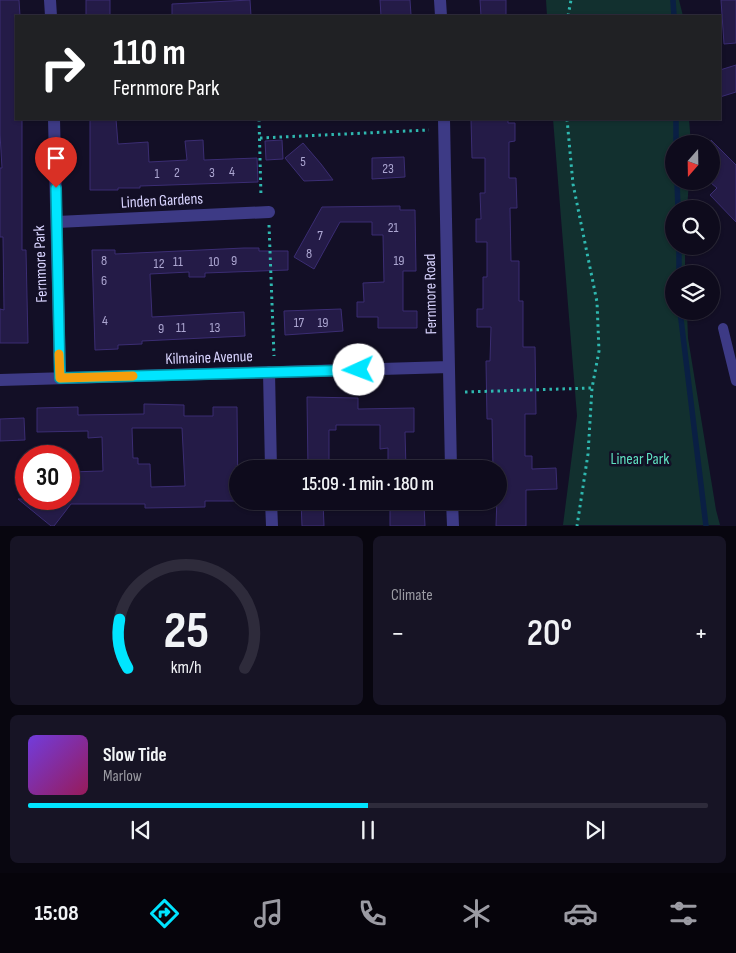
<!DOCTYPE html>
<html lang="en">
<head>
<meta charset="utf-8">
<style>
  :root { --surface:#0e0b1c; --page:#171425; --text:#f1f3f6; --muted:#9b9ba3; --line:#2e2b3b; --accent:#00e5ff }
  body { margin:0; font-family:"Sofia Sans Condensed",sans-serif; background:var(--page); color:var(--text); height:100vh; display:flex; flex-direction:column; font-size:19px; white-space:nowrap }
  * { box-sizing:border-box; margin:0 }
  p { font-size:16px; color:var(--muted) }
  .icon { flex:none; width:28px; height:28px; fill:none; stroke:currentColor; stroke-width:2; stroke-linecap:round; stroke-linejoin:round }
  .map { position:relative; height:526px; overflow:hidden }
  .side { display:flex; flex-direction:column; gap:10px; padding:10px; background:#08060f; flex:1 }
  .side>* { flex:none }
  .guide { position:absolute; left:15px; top:15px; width:706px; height:105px; border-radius:0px; box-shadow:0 1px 4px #0004,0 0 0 1px var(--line); background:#202124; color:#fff; overflow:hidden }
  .needle { width:32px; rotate:200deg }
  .tools { position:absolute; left:665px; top:135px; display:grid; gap:10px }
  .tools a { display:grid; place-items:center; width:55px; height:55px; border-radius:50%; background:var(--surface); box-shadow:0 1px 4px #0004,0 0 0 1px var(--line); font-size:25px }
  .speed { position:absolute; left:15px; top:445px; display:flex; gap:10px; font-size:25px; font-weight:700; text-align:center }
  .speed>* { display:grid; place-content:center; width:65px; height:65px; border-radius:50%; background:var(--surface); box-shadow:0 1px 4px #0004,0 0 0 1px var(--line); line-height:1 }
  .speed .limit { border:8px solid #d22; background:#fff; color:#111 }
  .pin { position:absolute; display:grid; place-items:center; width:42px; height:42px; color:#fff; margin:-51px -21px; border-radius:50% 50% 50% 0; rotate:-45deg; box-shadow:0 0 5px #0007 }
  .pin .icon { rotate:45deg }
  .me { position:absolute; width:55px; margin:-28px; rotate:268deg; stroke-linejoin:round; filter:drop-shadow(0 0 4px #0008) }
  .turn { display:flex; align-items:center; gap:18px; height:105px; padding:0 15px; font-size:22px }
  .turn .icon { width:65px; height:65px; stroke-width:2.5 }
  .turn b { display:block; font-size:35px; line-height:42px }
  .big { font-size:38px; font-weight:600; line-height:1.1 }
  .side .card { flex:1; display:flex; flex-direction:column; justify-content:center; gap:8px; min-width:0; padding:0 18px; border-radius:8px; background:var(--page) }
  .side .dial { align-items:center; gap:0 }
  .dial svg { height:130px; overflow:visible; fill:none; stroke:var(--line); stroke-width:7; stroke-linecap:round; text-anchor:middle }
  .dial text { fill:var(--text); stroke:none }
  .song { display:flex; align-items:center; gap:15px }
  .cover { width:60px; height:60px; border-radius:8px; background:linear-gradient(135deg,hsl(260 70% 55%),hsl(330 70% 35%)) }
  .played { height:5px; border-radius:2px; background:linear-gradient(90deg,var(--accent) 50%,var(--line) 50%) }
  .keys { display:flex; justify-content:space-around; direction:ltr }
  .heat { display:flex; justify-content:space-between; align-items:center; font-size:28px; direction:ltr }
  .side .tiles { flex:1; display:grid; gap:10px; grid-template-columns:1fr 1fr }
  .card:last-child { grid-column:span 2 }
  .trip { position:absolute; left:229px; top:460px; width:278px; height:50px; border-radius:25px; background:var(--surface); box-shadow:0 1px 4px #0004,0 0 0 1px var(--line); font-weight:600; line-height:50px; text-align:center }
  .tab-bar { display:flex; height:80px; justify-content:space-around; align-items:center; background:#06040b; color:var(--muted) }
  .tab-bar .icon { width:35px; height:35px }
  .tab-bar .selected { color:var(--accent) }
  .tab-bar b { font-size:22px; color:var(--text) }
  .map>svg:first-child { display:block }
  .green { fill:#12302f }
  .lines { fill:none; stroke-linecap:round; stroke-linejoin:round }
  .stream { stroke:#0a1f44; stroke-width:5.5 }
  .building { fill:#241b47; stroke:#3b2d73; fill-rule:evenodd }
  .path { stroke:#2fb8b0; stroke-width:3; stroke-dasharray:2.5 4; stroke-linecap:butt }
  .lane { stroke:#3d3a85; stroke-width:10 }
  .street { stroke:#3d3a85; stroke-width:12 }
  .route-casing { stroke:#0095a6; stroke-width:12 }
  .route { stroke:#00e5ff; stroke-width:9 }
  .slow { stroke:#f59e0b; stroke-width:9 }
  .labels { text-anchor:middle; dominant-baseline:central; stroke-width:5; stroke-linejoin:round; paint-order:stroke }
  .number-label { font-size:14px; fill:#aca6d1 }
  .street-label { font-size:16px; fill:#d9d4ff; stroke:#130f26 }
  .park-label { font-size:16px; fill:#5fe0c0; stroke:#130f26 }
</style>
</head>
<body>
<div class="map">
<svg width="736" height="526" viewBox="0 0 736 526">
  <rect width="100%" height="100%" fill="#130f26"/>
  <!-- green -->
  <path class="green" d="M546 0H679L683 16H547Z
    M553 119H689L691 144H674V181H689L687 209H674V246H685V274H674V311H687L688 338 716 510 720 525H563L577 416Z"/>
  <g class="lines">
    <!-- stream -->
    <path class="stream" d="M673 0 674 16
      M676 119V144
      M677 181 678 209
      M679 246V274
      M680 311 706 526"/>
  </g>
  <!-- building -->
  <path class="building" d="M0 0H19L20 16H16V119H22V250H26L28 343H0V309L4 310 3 237H0V168H2L0 134Z
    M86 0H110V16H86Z
    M250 0 251 16H172V4Z
    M380 0H410L411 15 381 16Z
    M480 0H506V16H481Z
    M721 0H736V43L724 44Z
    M736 65V92L720 97V70Z
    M90 119H116L118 144 148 142 149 162 187 160 185 141 203 140 204 160 257 158 258 182 140 186V188H118V190H90Z
    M471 119H508V123H515V141L509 142V178H516L517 208H510L511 261H519V301H523V347H535L536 414H525V456H532V469L556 468 557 489 526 490V526H496L498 469H493L492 419H487L486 361H490L491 327H477V309H483V277H487V242H476V219H481L480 193H485V158H472Z
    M282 140 283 159 266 160 265 141Z
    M711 140 736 165V222L710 195 717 188 711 183Z
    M303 143 321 164 333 180 304 181 285 158Z
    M404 157 405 177 372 179V158Z
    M400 206V210H415L416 271H403V311H417V328H378V317H357V302H364L363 283 384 282 383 235H372V222H340L314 269 294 257 322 207Z
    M244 248H259V251H288V270L205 273V277H189V272L150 274 152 317 244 312 245 336 142 341V344L118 345V349L95 350 92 250H115V254Z
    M341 309 343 331 285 335 284 311Z
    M307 397 358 398V409L414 408V432H405L406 469H388V448L380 449V425H336V430H329V469H308Z
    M144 404 184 405V416H213V407H237L238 501H205V507L145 508V504H71L54 526H51L18 499H69V472L103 471 102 437 88 438V431L37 432V408L78 407V415L144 414ZM132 428H182L185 486 151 487 150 464H138V458H133Z
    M24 418 25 440 0 441V419Z
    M301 501H323L324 526H302Z
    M424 505 425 526H390V506Z"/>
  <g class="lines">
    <!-- path -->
    <path class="path" d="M568 16 571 0
      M259 119 261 197
      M567 119 573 184 597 302 599 351 592 388 588 454 577 526
      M260 138 429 130
      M269 225 274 356
      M465 392 592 388"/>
    <!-- lane -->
    <path class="lane" d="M723 328 736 381"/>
    <!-- street -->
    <path class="street" d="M50 0 51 16
      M440 0 441 16
      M54 119 60 378
      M444 119 451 469
      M57 222 269 212
      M269 372 271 469
      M0 380 449 367
      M271 501 272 526
      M452 501 453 526"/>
  </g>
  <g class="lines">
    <!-- route casing -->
    <g class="route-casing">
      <path id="route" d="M56 188 60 378 359 370"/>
    </g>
    <!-- route -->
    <use href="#route" class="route"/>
    <!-- slow -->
    <path class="slow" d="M59 354 60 378 133 376"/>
  </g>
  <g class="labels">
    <!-- number labels -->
    <g class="number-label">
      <text x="303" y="161">5</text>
      <text x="388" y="168">23</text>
      <text x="232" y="171">4</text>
      <text x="177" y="172">2</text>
      <text x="212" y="172">3</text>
      <text x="157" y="173">1</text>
      <text x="393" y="227">21</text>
      <text x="320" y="235">7</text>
      <text x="309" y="253">8</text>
      <text x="104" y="260">8</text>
      <text x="234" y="260">9</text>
      <text x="399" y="260">19</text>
      <text x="178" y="261">11</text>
      <text x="214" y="261">10</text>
      <text x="159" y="263">12</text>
      <text x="104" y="280">6</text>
      <text x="105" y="320">4</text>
      <text x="299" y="322">17</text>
      <text x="323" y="322">19</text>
      <text x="181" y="327">11</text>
      <text x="215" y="327">13</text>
      <text x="161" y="328">9</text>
    </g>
    <!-- street labels -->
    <g class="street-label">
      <text transform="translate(162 201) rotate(-3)">Linden Gardens</text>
      <text transform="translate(41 264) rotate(-92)">Fernmore Park</text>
      <text transform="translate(431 294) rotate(-91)">Fernmore Road</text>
      <text transform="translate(209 358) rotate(-2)">Kilmaine Avenue</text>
    </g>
    <!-- park labels -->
    <g class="park-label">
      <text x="640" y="459">Linear Park</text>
    </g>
  </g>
</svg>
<div class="tools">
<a><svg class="needle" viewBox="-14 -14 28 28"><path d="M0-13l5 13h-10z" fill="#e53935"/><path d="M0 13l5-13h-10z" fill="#9b9ba3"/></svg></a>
<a><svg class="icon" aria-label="search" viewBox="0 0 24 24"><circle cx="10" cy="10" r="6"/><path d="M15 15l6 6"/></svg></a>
<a><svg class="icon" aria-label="layers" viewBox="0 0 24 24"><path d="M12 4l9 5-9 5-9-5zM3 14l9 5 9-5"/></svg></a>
</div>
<div class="speed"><div class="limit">30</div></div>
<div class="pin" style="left:56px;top:188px;background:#d93025"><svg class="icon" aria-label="arrive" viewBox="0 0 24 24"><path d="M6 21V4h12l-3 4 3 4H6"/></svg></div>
<svg class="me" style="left:359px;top:370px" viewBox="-20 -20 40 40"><circle r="19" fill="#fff"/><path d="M0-13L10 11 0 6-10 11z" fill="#00e5ff"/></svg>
<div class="trip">15:09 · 1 min · 180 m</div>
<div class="guide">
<div class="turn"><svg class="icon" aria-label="right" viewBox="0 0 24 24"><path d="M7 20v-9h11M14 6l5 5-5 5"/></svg><div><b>110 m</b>Fernmore Park</div></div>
</div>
</div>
<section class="side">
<div class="tiles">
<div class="card dial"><svg viewBox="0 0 100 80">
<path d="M14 69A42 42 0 1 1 86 69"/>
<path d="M14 69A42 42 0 0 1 9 39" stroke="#00e5ff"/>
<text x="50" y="56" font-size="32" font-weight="700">25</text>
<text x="50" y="72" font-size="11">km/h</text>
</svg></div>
<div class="card"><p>Climate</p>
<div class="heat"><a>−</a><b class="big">20°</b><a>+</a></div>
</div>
<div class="card">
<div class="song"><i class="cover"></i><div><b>Slow Tide</b><p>Marlow</p></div></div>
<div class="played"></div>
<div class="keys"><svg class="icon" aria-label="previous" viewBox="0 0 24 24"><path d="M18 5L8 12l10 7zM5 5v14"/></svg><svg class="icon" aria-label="pause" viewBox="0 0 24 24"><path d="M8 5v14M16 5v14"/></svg><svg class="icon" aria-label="next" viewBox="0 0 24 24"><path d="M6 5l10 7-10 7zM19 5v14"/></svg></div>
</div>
</div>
</section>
<nav class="tab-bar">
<b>15:08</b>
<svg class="icon selected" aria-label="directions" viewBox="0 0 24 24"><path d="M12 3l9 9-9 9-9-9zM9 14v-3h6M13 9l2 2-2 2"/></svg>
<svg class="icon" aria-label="music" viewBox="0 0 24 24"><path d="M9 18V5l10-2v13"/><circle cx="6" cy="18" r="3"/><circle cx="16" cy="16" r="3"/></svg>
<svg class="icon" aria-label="phone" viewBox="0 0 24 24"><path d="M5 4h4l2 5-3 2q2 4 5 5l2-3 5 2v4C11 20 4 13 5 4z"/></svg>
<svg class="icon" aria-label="climate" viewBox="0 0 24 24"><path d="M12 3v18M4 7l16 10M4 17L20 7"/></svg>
<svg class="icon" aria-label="car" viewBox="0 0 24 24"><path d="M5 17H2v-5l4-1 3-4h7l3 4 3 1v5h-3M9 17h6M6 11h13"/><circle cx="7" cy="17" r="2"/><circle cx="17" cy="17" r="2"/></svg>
<svg class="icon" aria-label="filters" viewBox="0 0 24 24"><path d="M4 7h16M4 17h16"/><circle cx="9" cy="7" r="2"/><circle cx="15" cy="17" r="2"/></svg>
</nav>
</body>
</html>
